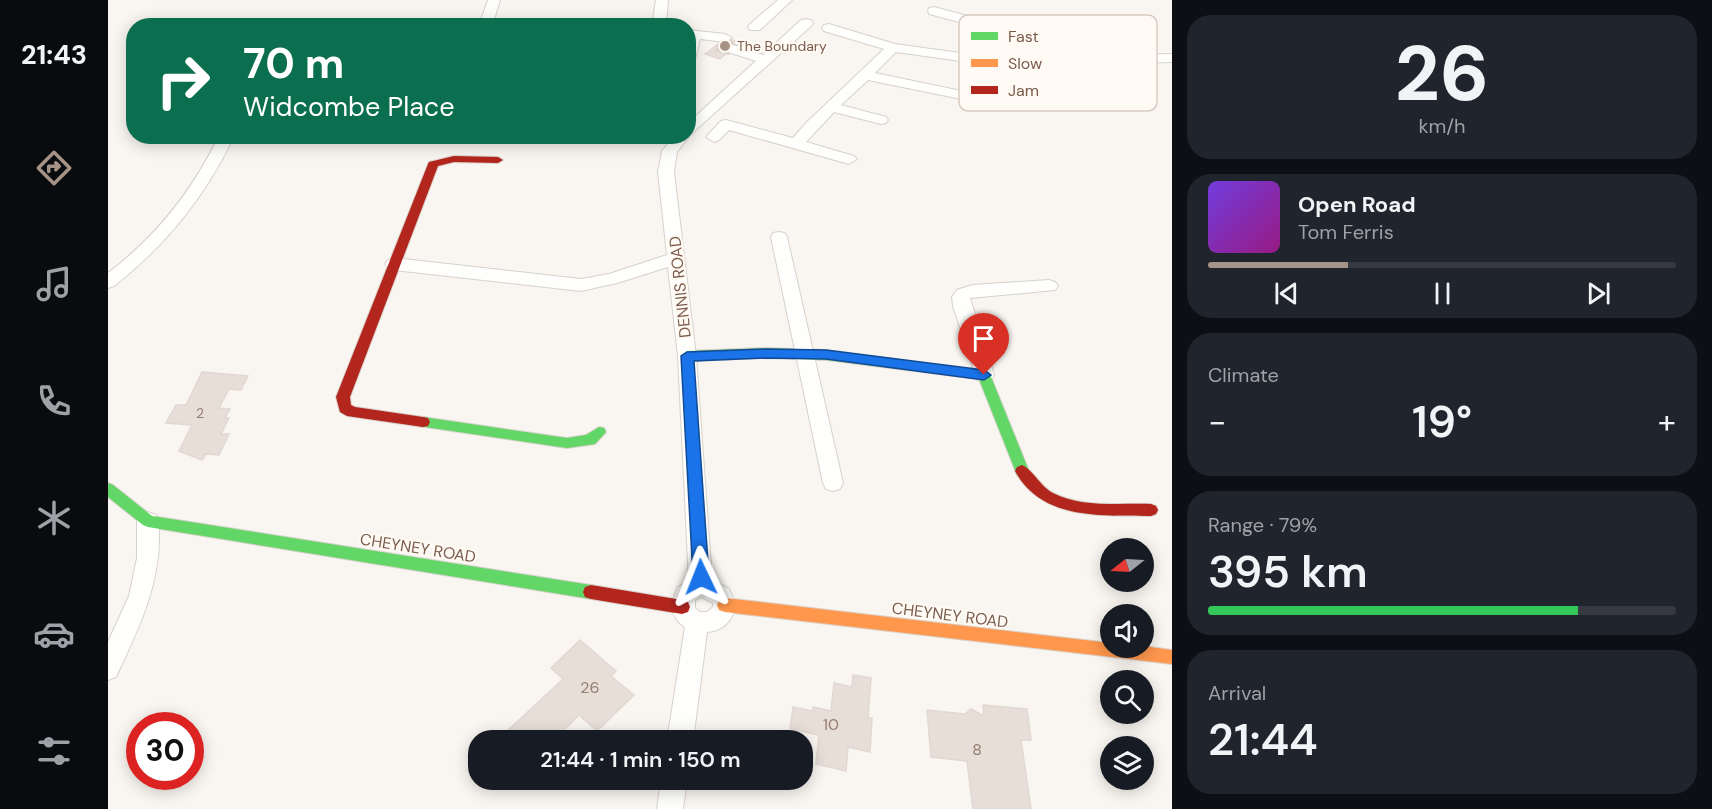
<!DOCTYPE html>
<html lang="en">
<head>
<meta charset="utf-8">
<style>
  :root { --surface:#171b24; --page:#20242c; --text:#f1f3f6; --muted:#9ea1a6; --line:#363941; --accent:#a69286 }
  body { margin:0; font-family:"DM Sans",sans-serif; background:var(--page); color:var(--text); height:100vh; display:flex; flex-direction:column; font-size:22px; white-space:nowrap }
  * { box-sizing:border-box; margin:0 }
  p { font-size:20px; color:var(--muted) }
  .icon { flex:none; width:33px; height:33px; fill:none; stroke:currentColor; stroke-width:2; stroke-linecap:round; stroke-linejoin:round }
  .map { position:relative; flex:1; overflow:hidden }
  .sheet { display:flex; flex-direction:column; gap:15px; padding:15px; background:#0d0f14; width:540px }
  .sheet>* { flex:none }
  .banner { position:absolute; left:18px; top:18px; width:570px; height:126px; border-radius:24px; box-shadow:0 3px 15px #0003; background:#0b6e4f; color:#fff; overflow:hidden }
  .needle { width:39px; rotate:252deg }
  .tools { position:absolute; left:992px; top:538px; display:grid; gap:12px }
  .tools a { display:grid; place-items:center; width:54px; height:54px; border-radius:50%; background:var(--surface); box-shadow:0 3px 15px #0003; font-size:30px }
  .speed { position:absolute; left:18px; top:712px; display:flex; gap:12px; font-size:30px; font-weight:700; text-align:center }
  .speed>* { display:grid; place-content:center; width:78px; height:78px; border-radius:50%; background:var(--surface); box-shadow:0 3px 15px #0003; line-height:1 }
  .speed .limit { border:9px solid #d22; background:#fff; color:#111 }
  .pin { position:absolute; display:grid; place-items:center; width:51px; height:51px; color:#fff; margin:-62px -26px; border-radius:50% 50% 50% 0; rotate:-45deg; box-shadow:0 0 6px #0007 }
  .pin .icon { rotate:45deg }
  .me { position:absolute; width:66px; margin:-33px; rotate:358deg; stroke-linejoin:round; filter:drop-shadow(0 0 4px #0008) }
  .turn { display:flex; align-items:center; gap:21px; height:126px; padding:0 18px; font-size:27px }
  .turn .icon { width:78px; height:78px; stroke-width:2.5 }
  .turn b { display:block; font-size:42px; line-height:51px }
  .big { font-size:45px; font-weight:600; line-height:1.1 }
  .sheet .widget { flex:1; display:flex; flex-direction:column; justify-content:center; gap:9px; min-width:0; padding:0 21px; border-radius:24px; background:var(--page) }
  .sheet .dial { align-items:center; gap:0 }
  .dial b { font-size:78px; line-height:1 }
  .song { display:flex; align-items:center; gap:18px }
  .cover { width:72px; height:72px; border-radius:9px; background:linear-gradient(135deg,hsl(260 70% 55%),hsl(310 70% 35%)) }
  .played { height:6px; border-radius:3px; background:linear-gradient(90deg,var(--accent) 30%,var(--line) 30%) }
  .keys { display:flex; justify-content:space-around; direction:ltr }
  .heat { display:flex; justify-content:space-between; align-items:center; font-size:33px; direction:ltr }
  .charge { height:9px; border-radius:4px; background:linear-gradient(90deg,#34c759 79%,var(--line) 0) }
  .trip { position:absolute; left:360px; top:730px; width:345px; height:60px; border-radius:24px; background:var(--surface); box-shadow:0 3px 15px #0003; font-weight:600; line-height:60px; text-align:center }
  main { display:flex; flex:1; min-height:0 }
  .tab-bar { display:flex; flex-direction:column; width:108px; justify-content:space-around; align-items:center; background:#090b0e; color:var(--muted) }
  .tab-bar .icon { width:42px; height:42px }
  .tab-bar .active { color:var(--accent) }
  .tab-bar b { font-size:27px; color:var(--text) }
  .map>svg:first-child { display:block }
  .building { fill:#e6ded7; stroke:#e2d8d2; stroke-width:1.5 }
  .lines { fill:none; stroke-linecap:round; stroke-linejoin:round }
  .street-tunnel { stroke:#d9cfc7; stroke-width:14; stroke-dasharray:14 8; stroke-linecap:butt }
  .street-casing { stroke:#d7d1cb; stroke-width:2 }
  .fast-casing { stroke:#d9d2cb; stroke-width:2 }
  .slow-casing { stroke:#d9d2cb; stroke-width:2 }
  .jam-casing { stroke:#d9d2cb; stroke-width:2 }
  .street { fill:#fefefd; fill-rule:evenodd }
  .fast { fill:#63d668; fill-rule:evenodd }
  .slow { fill:#ff974d; fill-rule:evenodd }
  .jam { fill:#b3261e; fill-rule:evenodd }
  .route { fill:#1a73e8; stroke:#114b97; stroke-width:1.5 }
  .poi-dot { fill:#a69286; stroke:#fffaf3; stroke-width:2 }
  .labels { text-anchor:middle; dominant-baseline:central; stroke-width:4.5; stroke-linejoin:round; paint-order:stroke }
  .far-poi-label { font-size:14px; fill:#7a5c4d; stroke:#fffaf3; text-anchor:start }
  .number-label { font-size:14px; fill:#977e72 }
  .street-label { font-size:16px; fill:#7a5c4d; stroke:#fffaf3 }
  .near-number-label { font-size:16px; fill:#977e72 }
  .key { fill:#fffaf3; stroke:#d7cbc1; stroke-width:1.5 }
  .key-label { font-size:16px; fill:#7a5c4d }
</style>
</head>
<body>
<main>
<nav class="tab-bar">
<b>21:43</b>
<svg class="icon active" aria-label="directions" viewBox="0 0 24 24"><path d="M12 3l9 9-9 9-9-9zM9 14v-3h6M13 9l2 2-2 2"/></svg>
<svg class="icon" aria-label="music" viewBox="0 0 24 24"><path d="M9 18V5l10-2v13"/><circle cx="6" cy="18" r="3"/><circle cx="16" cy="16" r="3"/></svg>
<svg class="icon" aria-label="phone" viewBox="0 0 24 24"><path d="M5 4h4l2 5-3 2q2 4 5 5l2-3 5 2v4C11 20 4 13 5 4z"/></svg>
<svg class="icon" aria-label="climate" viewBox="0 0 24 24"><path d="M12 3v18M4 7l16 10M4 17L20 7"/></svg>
<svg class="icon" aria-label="car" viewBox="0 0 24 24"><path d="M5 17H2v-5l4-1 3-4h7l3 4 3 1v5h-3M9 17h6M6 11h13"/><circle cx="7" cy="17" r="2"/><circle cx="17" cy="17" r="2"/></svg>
<svg class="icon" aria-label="filters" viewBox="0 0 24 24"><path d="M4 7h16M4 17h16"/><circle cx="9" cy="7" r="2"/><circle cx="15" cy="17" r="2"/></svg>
</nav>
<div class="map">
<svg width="1064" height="809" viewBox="0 0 1064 809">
  <rect width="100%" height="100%" fill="#f9f5f0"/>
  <!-- building -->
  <path class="building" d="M618 38 632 42 612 59 597 54Z
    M94 372 140 376 133 390 121 389 111 408 122 409 117 418H121L113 434H121L111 455 98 454 94 460 71 451 84 425 58 423 68 405H78Z
    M472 640 508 671 503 676 526 695 489 731 471 715 445 741H405L397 733 455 679 443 668Z
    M745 675 763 678 760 718H764L762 752 740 747 738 771 708 764 711 735 682 729 685 707 705 711V707L723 711 726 683 744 687Z
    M875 705 919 709 923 740H913L923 809H865L859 761 823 757 819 710 857 714 863 709 876 716Z"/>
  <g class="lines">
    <!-- street-tunnel -->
    <path class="street-tunnel" d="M610 44 625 49"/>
    <!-- street casing -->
    <g class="street-casing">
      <path id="street" d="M380 0H392L384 26H371Z
        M548 0H560L558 26H544Z
        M670 0H684L652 30H642L640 27 642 24Z
        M826 7 856 15 966 28 1020 55 1064 54V62L1018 63 986 71 962 73 910 69 788 52 767 73 868 94 875 98 868 102 760 80 733 105 778 117 780 120 778 123 773 124 726 112 698 142 746 156 749 159 741 164 621 130 611 140 606 142 598 137 613 121 618 120 685 138 698 123 776 49 716 31 714 28 716 25 721 24 787 44 910 61 962 65 1006 58 963 36 855 23 821 14 820 11 821 8Z
        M698 19 703 20 705 23 703 26 582 135 569 152 566 172 588 356 604 580 621 589 628 606C624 621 615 631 599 632L585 741H559L577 627C561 617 563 602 570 587L581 582 570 356 560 267 509 283 473 291 286 270 280 268 277 264 280 260 286 258 473 279 501 274 559 255 550 172 554 151 566 136H580V123L648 61 620 52 618 49 620 46 625 45 655 55 693 20ZM594 597 605 603V607L599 612H592L587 608V600Z
        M458 21 467 26 451 25Z
        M580 30 617 34 624 38 617 42 592 39 587 59 580 63Z
        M111 136H126C97 197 59 244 6 286L0 288V273C49 236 84 191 111 136Z
        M671 232 677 233 679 237 735 483 732 489 725 491 718 489 715 483 663 237 665 233Z
        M941 280 947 282 950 286 947 290 862 298 886 375 883 380 876 382 869 380 845 306 844 297 849 290 864 285Z
        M40 512 48 515C51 522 51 529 51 538 51 588 29 632 8 677L0 680V642L21 596 29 558V521L32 515Z
        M553 780H579L575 809H549Z"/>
    </g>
    <!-- fast casing -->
    <g class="fast-casing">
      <path id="fast" d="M658 348 718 350 881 372 921 471 919 475H909L871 379 718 360 658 358 579 361 573 356 579 351Z
        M315 417 459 438 478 435 491 427 496 428 498 432 487 444 459 448 310 426 308 422 310 418Z
        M0 483 5 485 44 516 483 585 489 587 491 592 489 597 483 599 40 527 35 525 0 497Z"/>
    </g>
    <!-- slow casing -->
    <g class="slow-casing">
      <path id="slow" d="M617 598 1002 643V648L1035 646 1064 650V664L617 612 611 610 609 605 611 600Z"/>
    </g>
    <!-- jam casing -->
    <g class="jam-casing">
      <path id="jam" d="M346 156 390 157 395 160 390 163 346 162 330 166 242 397 243 405 247 407 315 417 320 418 322 422 320 426 315 427 239 416 232 412 228 397 320 164 321 162Z
        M914 465C924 469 933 487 945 493 974 508 1011 503 1043 504L1048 506 1050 510 1048 514 1043 516C994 515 934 521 907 471L909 467Z
        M483 585 574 600 580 602 582 607 580 612 574 614 483 599 477 597 475 592 477 587Z"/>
    </g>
    <!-- street -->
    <use href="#street" class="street"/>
    <!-- fast -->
    <use href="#fast" class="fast"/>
    <!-- slow -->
    <use href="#slow" class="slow"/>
    <!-- jam -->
    <use href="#jam" class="jam"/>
  </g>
  <!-- route -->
  <path class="route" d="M658 349 718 350 876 370 883 375 876 380 718 359 658 358 586 361 601 577 598 581 593 583 587 581 585 577 573 356 579 352Z"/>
  <!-- markers -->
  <circle class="poi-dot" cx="617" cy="46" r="6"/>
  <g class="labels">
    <!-- far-poi labels -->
    <g class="far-poi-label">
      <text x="629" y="46">The Boundary</text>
    </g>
    <!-- number labels -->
    <g class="number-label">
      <text x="92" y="413">2</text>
    </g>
    <!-- street labels -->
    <g class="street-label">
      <text transform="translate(572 287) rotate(-96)">DENNIS ROAD</text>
      <text transform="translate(310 548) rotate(9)">CHEYNEY ROAD</text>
      <text transform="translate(842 615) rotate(7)">CHEYNEY ROAD</text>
    </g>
    <!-- near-number labels -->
    <g class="near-number-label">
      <text x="482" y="687">26</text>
      <text x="723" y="724">10</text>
      <text x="869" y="749">8</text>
    </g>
  </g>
  <!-- legend -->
  <rect x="851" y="15" width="198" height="96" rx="9" class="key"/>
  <rect x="863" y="32" width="27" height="8" fill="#63d668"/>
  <rect x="863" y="59" width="27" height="8" fill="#ff974d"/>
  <rect x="863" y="86" width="27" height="8" fill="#b3261e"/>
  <g class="key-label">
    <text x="900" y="42">Fast</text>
    <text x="900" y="69">Slow</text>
    <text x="900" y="96">Jam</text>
  </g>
</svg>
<div class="tools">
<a><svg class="needle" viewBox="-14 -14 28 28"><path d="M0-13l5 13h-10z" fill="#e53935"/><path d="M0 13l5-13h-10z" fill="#9ea1a6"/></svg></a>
<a><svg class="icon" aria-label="sound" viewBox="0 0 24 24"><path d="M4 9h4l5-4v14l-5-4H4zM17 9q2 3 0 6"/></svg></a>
<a><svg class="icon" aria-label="search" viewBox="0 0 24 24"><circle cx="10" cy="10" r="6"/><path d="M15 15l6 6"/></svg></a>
<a><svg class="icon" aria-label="layers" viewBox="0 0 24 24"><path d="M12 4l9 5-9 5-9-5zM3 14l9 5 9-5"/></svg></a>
</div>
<div class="speed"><div class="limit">30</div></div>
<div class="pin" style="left:876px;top:375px;background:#d93025"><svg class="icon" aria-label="arrive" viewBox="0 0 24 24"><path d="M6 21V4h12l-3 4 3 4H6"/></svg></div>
<svg class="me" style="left:593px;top:577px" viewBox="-20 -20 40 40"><path d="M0-17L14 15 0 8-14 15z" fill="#1a73e8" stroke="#fff" stroke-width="4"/></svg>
<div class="trip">21:44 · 1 min · 150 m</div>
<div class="banner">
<div class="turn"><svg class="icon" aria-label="right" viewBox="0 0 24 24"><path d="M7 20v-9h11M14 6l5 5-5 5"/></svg><div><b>70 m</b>Widcombe Place</div></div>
</div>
</div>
<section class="sheet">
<div class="widget dial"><b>26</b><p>km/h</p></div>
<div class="widget">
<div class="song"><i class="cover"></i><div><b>Open Road</b><p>Tom Ferris</p></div></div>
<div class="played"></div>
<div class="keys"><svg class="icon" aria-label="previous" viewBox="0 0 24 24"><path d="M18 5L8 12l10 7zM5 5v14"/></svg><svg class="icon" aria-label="pause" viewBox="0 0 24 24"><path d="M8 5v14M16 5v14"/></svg><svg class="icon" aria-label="next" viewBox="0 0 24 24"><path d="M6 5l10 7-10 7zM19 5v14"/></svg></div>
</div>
<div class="widget"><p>Climate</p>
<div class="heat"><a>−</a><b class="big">19°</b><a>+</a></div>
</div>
<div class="widget"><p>Range · 79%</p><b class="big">395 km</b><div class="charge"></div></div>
<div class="widget"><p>Arrival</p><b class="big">21:44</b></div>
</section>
</main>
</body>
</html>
